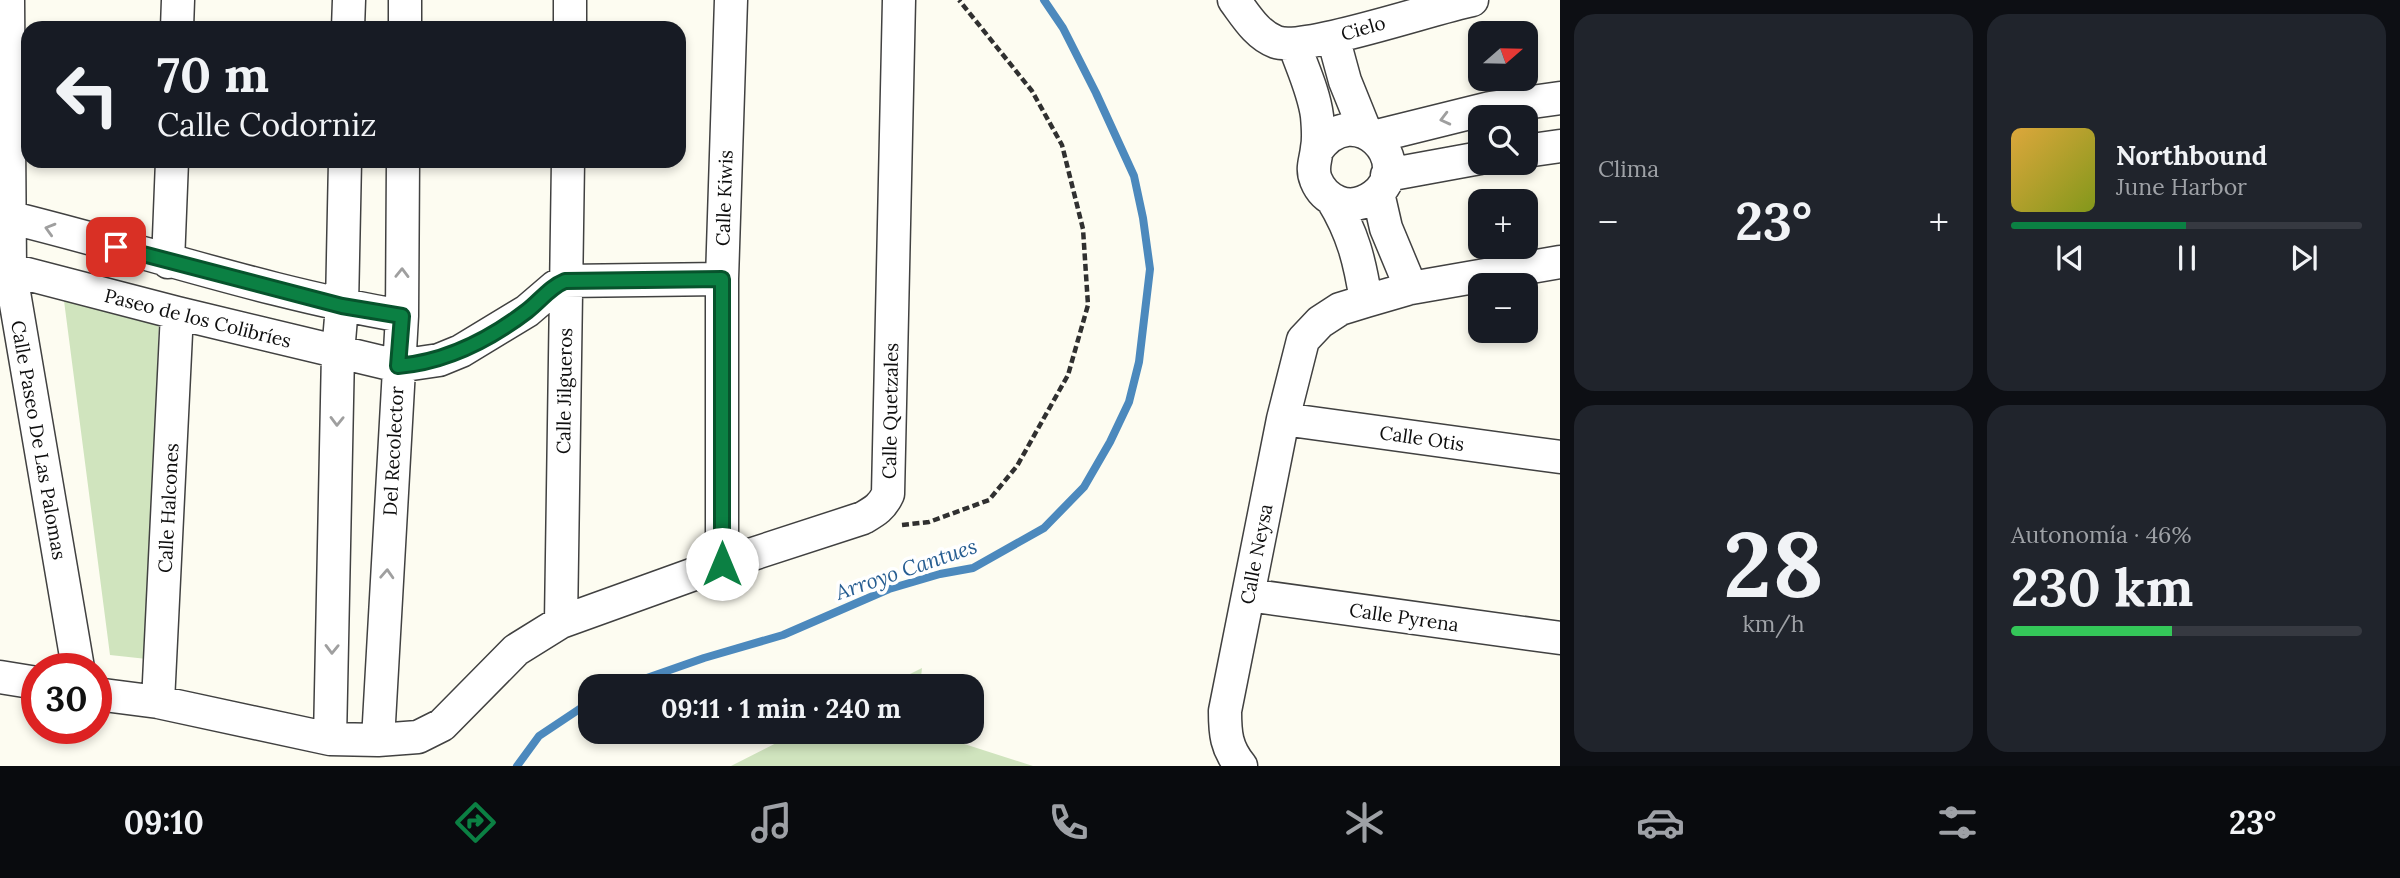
<!DOCTYPE html>
<html lang="es">
<head>
<meta charset="utf-8">
<style>
  :root { --surface:#171b24; --page:#20242c; --text:#f1f3f6; --muted:#9ea1a6; --line:#363941; --accent:#0b8043 }
  body { margin:0; font-family:Lora,serif; background:var(--page); color:var(--text); height:100vh; display:flex; flex-direction:column; font-size:26px; white-space:nowrap }
  * { box-sizing:border-box; margin:0 }
  p { font-size:23px; color:var(--muted) }
  .icon { flex:none; width:38px; height:38px; fill:none; stroke:currentColor; stroke-width:2; stroke-linecap:round; stroke-linejoin:round }
  .map { position:relative; flex:1; overflow:hidden }
  .sheet { display:flex; flex-direction:column; gap:14px; padding:14px; background:#0d0f14; width:840px }
  .sheet>* { flex:none }
  .guide { position:absolute; left:21px; top:21px; width:665px; height:147px; border-radius:21px; box-shadow:0 4px 10px #0003; background:#171b24; color:var(--text); overflow:hidden }
  .needle { width:46px; rotate:70deg }
  .fabs { position:absolute; left:1468px; top:21px; display:grid; gap:14px }
  .fabs a { display:grid; place-items:center; width:70px; height:70px; border-radius:14px; background:var(--surface); box-shadow:0 4px 10px #0003; font-size:35px }
  .speed { position:absolute; left:21px; top:653px; display:flex; gap:14px; font-size:35px; font-weight:700; text-align:center }
  .speed>* { display:grid; place-content:center; width:91px; height:91px; border-radius:50%; background:var(--surface); box-shadow:0 4px 10px #0003; line-height:1 }
  .speed .limit { border:10px solid #d22; background:#fff; color:#111 }
  .pin { position:absolute; display:grid; place-items:center; width:60px; height:60px; color:#fff; margin:-30px; border-radius:14px; box-shadow:0 4px 10px #0006 }
  .me { position:absolute; width:77px; margin:-38px; rotate:0deg; stroke-linejoin:round; filter:drop-shadow(0 0 5px #0008) }
  .turn { display:flex; align-items:center; gap:24px; height:147px; padding:0 21px; font-size:32px }
  .turn .icon { width:91px; height:91px; stroke-width:2.5 }
  .turn b { display:block; font-size:49px; line-height:60px }
  .big { font-size:52px; font-weight:700; line-height:1.1 }
  .sheet .card { flex:1; display:flex; flex-direction:column; justify-content:center; gap:10px; min-width:0; padding:0 24px; border-radius:21px; background:var(--page) }
  .sheet .dial { align-items:center; gap:0 }
  .dial b { font-size:91px; line-height:1 }
  .song { display:flex; align-items:center; gap:21px }
  .cover { width:84px; height:84px; border-radius:10px; background:linear-gradient(135deg,hsl(40 70% 55%),hsl(70 70% 35%)) }
  .played { height:7px; border-radius:4px; background:linear-gradient(90deg,var(--accent) 50%,var(--line) 50%) }
  .keys { display:flex; justify-content:space-around; direction:ltr }
  .heat { display:flex; justify-content:space-between; align-items:center; font-size:38px; direction:ltr }
  .charge { height:10px; border-radius:5px; background:linear-gradient(90deg,#34c759 46%,var(--line) 0) }
  .sheet .tiles { flex:1; display:grid; gap:14px; grid-template-columns:repeat(2,1fr) }
  .trip { position:absolute; left:578px; top:674px; width:406px; height:70px; border-radius:21px; background:var(--surface); box-shadow:0 4px 10px #0003; font-weight:700; line-height:70px; text-align:center }
  .tabs { display:flex; height:112px; justify-content:space-around; align-items:center; background:#090b0e; color:var(--muted) }
  .tabs .icon { width:49px; height:49px }
  .tabs .selected { color:var(--accent) }
  .tabs b { font-size:32px; color:var(--text) }
  main { display:flex; flex:1; min-height:0 }
  .map>svg:first-child { display:block }
  .green { fill:#d0e4be }
  .lines { fill:none; stroke-linecap:round; stroke-linejoin:round }
  .stream { stroke:#4c89bd; stroke-width:8 }
  .minor-casing { stroke:#414141; stroke-width:35 }
  .path { stroke:#303030; stroke-width:4.5; stroke-dasharray:7 3.5; stroke-linecap:butt }
  .minor { stroke:#fff; stroke-width:32 }
  .oneway { stroke:#9f9f9f }
  .route-casing { stroke:#07532c; stroke-width:18 }
  .route { stroke:#0b8043; stroke-width:12 }
  .labels { text-anchor:middle; dominant-baseline:central; stroke-width:7; stroke-linejoin:round; paint-order:stroke }
  .street-label { font-size:19px; fill:#0e0e0e; stroke:#fff }
  .water-label { font-size:21px; font-style:italic; fill:#265d91; stroke:#fff }
</style>
</head>
<body>
<main>
<div class="map">
<svg width="1560" height="766" viewBox="0 0 1560 766">
  <rect width="100%" height="100%" fill="#fdfcf1"/>
  <!-- green -->
  <path class="green" d="M63 293 159 318 147 659 110 655Z
    M922 668 920 686H886Z
    M798 732H927L1033 766H731Z"/>
  <g class="lines">
    <!-- stream -->
    <path class="stream" d="M624 686 704 658 783 635 889 589 940 574 973 568 1044 528 1084 487 1110 442 1129 402 1139 362 1150 269 1143 218 1134 176 1096 93 1063 28 1044 0
      M517 766 539 736 590 702"/>
    <!-- minor casing -->
    <g class="minor-casing">
      <path id="minor" d="M8 0 10 269 78 668
        M1234 0C1246 16 1257 35 1276 42 1305 52 1432 8 1472 0
        M177 28 178 0
        M348 28 349 0
        M405 28V0
        M570 28V0
        M1333 37 1345 81 1366 133
        M1294 44C1302 67 1314 92 1317 116 1318 127 1319 138 1317 148 1316 160 1311 168 1316 180 1320 190 1328 198 1338 202 1350 207 1363 204 1374 196 1418 163 1355 96 1317 150
        M1373 137 1490 108 1560 98
        M1526 151 1560 146
        M1387 175 1480 158
        M1378 193 1386 228 1411 288
        M1332 199C1353 233 1360 262 1366 301
        M0 215C134 247 265 293 402 316
        M168 262 172 161
        M0 267 177 313 398 366 439 360 461 351 527 311 555 287 565 281 722 279
        M1283 419 1560 457
        M722 564V279L731 0
        M1248 595 1560 638
        M561 622 568 161
        M0 677 37 683
        M96 694 158 702 330 739 378 740 418 737 442 725 516 650 561 622 722 564 863 518C875 511 882 507 888 494L899 0
        M158 702 177 313
        M330 739 338 353 342 306 345 161
        M378 740 402 316 403 161
        M1241 766C1226 748 1225 733 1225 711L1283 419 1303 340 1320 322 1340 309 1366 301 1411 288 1560 262"/>
    </g>
    <!-- path -->
    <path class="path" d="M902 525 929 522 989 500 1017 466 1068 375 1088 305 1083 229 1062 145 1032 91 959 0"/>
    <!-- minor -->
    <use href="#minor" class="minor"/>
  </g>
  <!-- one-way arrows -->
  <defs><path id="oneway-chevron" d="M-2-3.5L2.5 0L-2 3.5" fill="none" stroke-width="1.6" stroke-linecap="round" stroke-linejoin="round" transform="scale(1.75)"/></defs>
  <g class="oneway">
    <use href="#oneway-chevron" transform="translate(1445 119) rotate(166)"/>
    <use href="#oneway-chevron" transform="translate(50 229) rotate(-164)"/>
    <use href="#oneway-chevron" transform="translate(402 273) rotate(-89)"/>
    <use href="#oneway-chevron" transform="translate(337 421) rotate(91)"/>
    <use href="#oneway-chevron" transform="translate(387 574) rotate(-87)"/>
    <use href="#oneway-chevron" transform="translate(332 649) rotate(91)"/>
  </g>
  <g class="lines">
    <!-- route casing -->
    <g class="route-casing">
      <path id="route" d="M116 247 342 306 402 316 398 366C446 362 489 340 527 311 540 301 550 287 565 281L722 279V564"/>
    </g>
    <!-- route -->
    <use href="#route" class="route"/>
  </g>
  <g class="labels">
    <!-- street labels -->
    <g class="street-label">
      <text transform="translate(1363 28) rotate(-16)">Cielo</text>
      <text transform="translate(724 198) rotate(-88)">Calle Kiwis</text>
      <text transform="translate(198 318) rotate(14)">Paseo de los Colibríes</text>
      <text transform="translate(564 391) rotate(-89)">Calle Jilgueros</text>
      <text transform="translate(890 411) rotate(-89)">Calle Quetzales</text>
      <text transform="translate(1422 438) rotate(8)">Calle Otis</text>
      <text transform="translate(39 440) rotate(80)">Calle Paseo De Las Palomas</text>
      <text transform="translate(393 451) rotate(-87)">Del Recolector</text>
      <text transform="translate(168 508) rotate(-87)">Calle Halcones</text>
      <text transform="translate(1256 554) rotate(-79)">Calle Neysa</text>
      <text transform="translate(1404 617) rotate(8)">Calle Pyrena</text>
    </g>
    <!-- water labels -->
    <g class="water-label">
      <text transform="translate(906 569) rotate(-19)">Arroyo Cantues</text>
    </g>
  </g>
</svg>
<div class="fabs">
<a><svg class="needle" viewBox="-14 -14 28 28"><path d="M0-13l5 13h-10z" fill="#e53935"/><path d="M0 13l5-13h-10z" fill="#9ea1a6"/></svg></a>
<a><svg class="icon" aria-label="search" viewBox="0 0 24 24"><circle cx="10" cy="10" r="6"/><path d="M15 15l6 6"/></svg></a>
<a>+</a>
<a>−</a>
</div>
<div class="speed"><div class="limit">30</div></div>
<div class="pin" style="left:116px;top:247px;background:#d93025"><svg class="icon" aria-label="arrive" viewBox="0 0 24 24"><path d="M6 21V4h12l-3 4 3 4H6"/></svg></div>
<svg class="me" style="left:722px;top:564px" viewBox="-20 -20 40 40"><circle r="19" fill="#fff"/><path d="M0-13L10 11 0 6-10 11z" fill="#0b8043"/></svg>
<div class="trip">09:11 · 1 min · 240 m</div>
<div class="guide">
<div class="turn"><svg class="icon" aria-label="left" viewBox="0 0 24 24"><path d="M17 20v-9H6M10 6l-5 5 5 5"/></svg><div><b>70 m</b>Calle Codorniz</div></div>
</div>
</div>
<section class="sheet">
<div class="tiles">
<div class="card"><p>Clima</p>
<div class="heat"><a>−</a><b class="big">23°</b><a>+</a></div>
</div>
<div class="card">
<div class="song"><i class="cover"></i><div><b>Northbound</b><p>June Harbor</p></div></div>
<div class="played"></div>
<div class="keys"><svg class="icon" aria-label="previous" viewBox="0 0 24 24"><path d="M18 5L8 12l10 7zM5 5v14"/></svg><svg class="icon" aria-label="pause" viewBox="0 0 24 24"><path d="M8 5v14M16 5v14"/></svg><svg class="icon" aria-label="next" viewBox="0 0 24 24"><path d="M6 5l10 7-10 7zM19 5v14"/></svg></div>
</div>
<div class="card dial"><b>28</b><p>km/h</p></div>
<div class="card"><p>Autonomía · 46%</p><b class="big">230 km</b><div class="charge"></div></div>
</div>
</section>
</main>
<nav class="tabs">
<b>09:10</b>
<svg class="icon selected" aria-label="directions" viewBox="0 0 24 24"><path d="M12 3l9 9-9 9-9-9zM9 14v-3h6M13 9l2 2-2 2"/></svg>
<svg class="icon" aria-label="music" viewBox="0 0 24 24"><path d="M9 18V5l10-2v13"/><circle cx="6" cy="18" r="3"/><circle cx="16" cy="16" r="3"/></svg>
<svg class="icon" aria-label="phone" viewBox="0 0 24 24"><path d="M5 4h4l2 5-3 2q2 4 5 5l2-3 5 2v4C11 20 4 13 5 4z"/></svg>
<svg class="icon" aria-label="climate" viewBox="0 0 24 24"><path d="M12 3v18M4 7l16 10M4 17L20 7"/></svg>
<svg class="icon" aria-label="car" viewBox="0 0 24 24"><path d="M5 17H2v-5l4-1 3-4h7l3 4 3 1v5h-3M9 17h6M6 11h13"/><circle cx="7" cy="17" r="2"/><circle cx="17" cy="17" r="2"/></svg>
<svg class="icon" aria-label="filters" viewBox="0 0 24 24"><path d="M4 7h16M4 17h16"/><circle cx="9" cy="7" r="2"/><circle cx="15" cy="17" r="2"/></svg>
<b>23°</b>
</nav>
</body>
</html>
